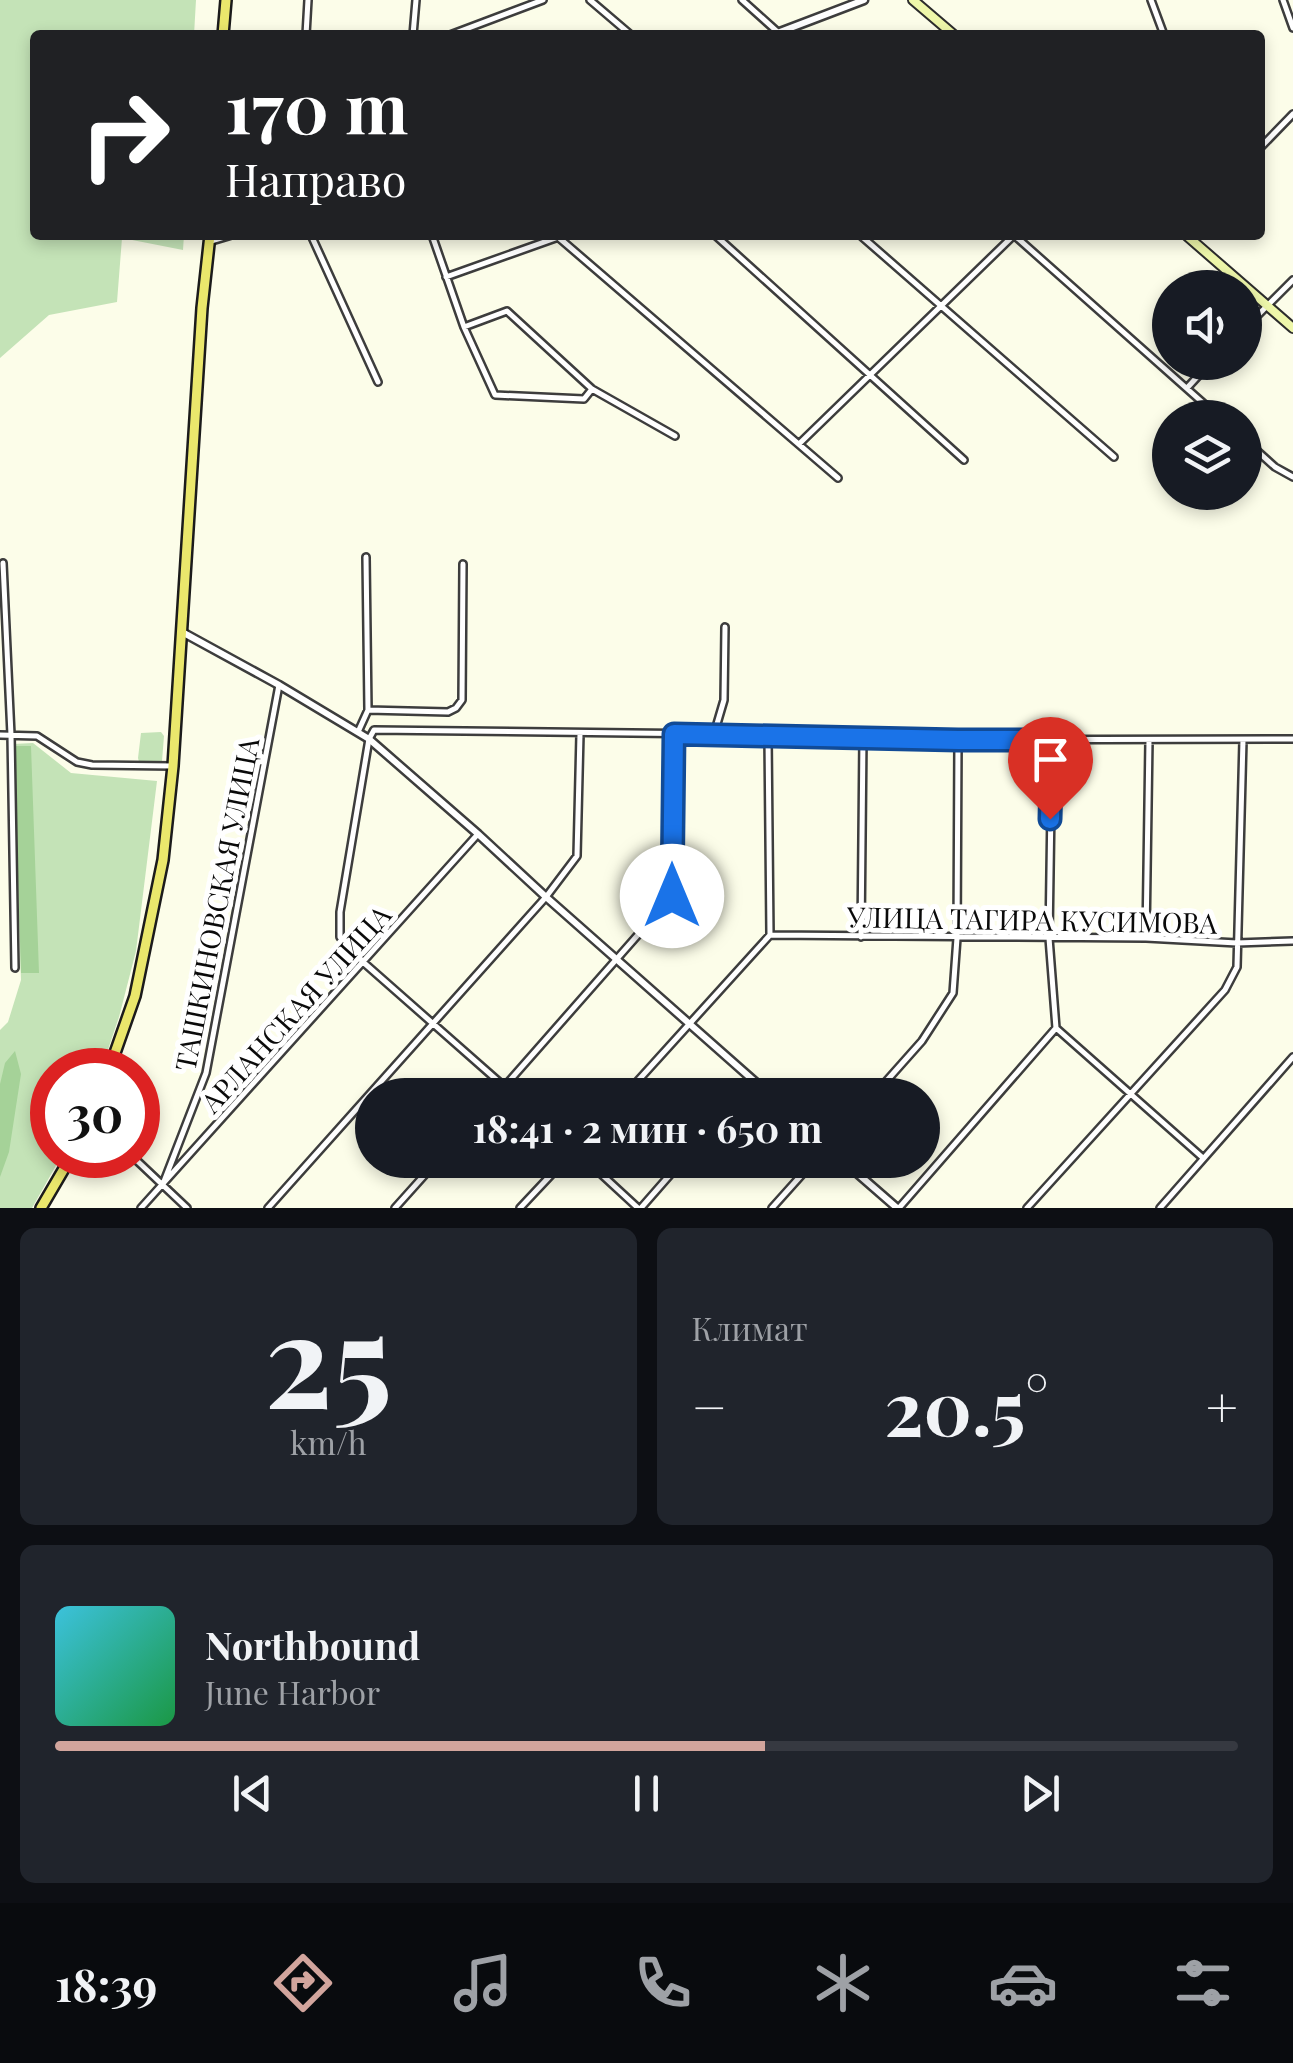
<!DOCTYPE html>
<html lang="ru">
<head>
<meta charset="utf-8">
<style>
  :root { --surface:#171b24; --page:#20242c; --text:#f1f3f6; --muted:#9ea1a6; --line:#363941; --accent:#d2a59d }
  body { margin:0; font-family:"Playfair Display",serif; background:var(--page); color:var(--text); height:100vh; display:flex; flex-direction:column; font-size:38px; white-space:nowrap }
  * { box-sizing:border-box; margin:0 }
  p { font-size:32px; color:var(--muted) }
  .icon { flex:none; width:55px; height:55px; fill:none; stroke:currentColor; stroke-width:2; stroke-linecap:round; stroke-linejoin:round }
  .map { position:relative; height:1208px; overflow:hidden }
  .panel { display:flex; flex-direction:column; gap:20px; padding:20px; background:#0d0f14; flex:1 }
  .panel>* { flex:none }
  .guide { position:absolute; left:30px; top:30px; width:1235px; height:210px; border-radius:10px; box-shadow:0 5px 15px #0003; background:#202124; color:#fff; overflow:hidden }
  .fabs { position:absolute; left:1152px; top:270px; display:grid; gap:20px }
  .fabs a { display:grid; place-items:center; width:110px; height:110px; border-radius:50%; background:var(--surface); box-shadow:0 5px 15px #0003; font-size:50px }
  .speed { position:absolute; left:30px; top:1048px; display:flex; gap:20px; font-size:50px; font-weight:700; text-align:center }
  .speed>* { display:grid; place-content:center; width:130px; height:130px; border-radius:50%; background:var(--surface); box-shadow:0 5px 15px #0003; line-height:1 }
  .speed .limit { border:15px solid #d22; background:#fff; color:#111 }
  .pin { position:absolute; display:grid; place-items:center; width:85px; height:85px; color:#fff; margin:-102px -42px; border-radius:50% 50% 50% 0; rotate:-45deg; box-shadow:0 0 10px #0007 }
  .pin .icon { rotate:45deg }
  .me { position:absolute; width:110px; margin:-55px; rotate:0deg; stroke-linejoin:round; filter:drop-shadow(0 0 8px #0008) }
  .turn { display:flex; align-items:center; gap:35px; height:210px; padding:0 30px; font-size:45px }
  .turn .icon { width:130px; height:130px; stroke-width:2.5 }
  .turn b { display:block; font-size:70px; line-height:85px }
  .big { font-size:75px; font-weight:700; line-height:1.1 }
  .panel .card { flex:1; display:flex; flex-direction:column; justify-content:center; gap:15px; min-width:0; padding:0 35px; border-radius:15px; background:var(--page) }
  .panel .dial { align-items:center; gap:0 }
  .dial b { font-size:130px; line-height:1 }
  .song { display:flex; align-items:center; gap:30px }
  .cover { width:120px; height:120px; border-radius:15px; background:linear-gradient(135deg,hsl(190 70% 55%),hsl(140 70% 35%)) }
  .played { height:10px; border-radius:5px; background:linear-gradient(90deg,var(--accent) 60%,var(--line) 60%) }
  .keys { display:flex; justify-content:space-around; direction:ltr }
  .heat { display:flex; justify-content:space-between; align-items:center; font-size:55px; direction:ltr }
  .panel .tiles { flex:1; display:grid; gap:20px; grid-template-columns:1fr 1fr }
  .card:last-child { grid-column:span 2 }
  .trip { position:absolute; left:355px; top:1078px; width:585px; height:100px; border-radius:50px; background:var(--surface); box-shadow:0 5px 15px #0003; font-weight:700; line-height:100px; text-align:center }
  .dock { display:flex; height:160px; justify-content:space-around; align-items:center; background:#090b0e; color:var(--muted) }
  .dock .icon { width:70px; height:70px }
  .dock .current { color:var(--accent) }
  .dock b { font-size:45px; color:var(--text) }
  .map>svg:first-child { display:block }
  .green { fill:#c4e3b7 }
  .forest { fill:#a5d298 }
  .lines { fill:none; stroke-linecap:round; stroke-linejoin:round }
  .minor-casing { stroke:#3d3d3d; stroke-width:10 }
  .tertiary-casing { stroke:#3d3d3d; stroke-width:11 }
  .secondary-casing { stroke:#2c2c2c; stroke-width:12 }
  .primary-casing { stroke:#1b1b1b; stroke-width:14 }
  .minor { stroke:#fff; stroke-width:5 }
  .tertiary { stroke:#fff; stroke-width:6 }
  .secondary { stroke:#eef7aa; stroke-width:8 }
  .primary { stroke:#eae76c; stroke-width:9 }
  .route-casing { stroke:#114b97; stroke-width:25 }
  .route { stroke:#1a73e8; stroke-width:18 }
  .labels { text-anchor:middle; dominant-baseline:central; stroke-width:10; stroke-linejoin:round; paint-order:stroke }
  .street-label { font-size:28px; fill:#0a0a0a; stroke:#fff }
</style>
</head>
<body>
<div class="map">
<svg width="1293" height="1208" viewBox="0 0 1293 1208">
  <rect width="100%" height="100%" fill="#fcfde9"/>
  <!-- green -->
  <path class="green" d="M0 0H196L194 35H35V235H184L183 250 122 238 117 302 49 315 0 358Z
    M161 732 164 736 162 761 159 763 139 762 138 758 141 733Z
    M33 743 71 773 157 781 136 951 119 1017 101 1070H52V1155H62L32 1208H0V1030L8 1022 21 980 13 744Z"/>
  <!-- forest -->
  <path class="forest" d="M14 746H31L39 973H21Z
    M15 1051 21 1074 9 1152 0 1177V1084L5 1063Z"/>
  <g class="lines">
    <!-- minor casing -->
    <g class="minor-casing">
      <path id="minor" d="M590 0 631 35
        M742 0 781 35
        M1151 0 1164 35
        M1283 0 1293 28
        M306 35 308 0
        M413 35 416 0
        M450 35 543 0
        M1260 148 1293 114
        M311 235 378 382
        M432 235 464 327 495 395 584 399 592 389
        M715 235 964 460
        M860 235 1114 457
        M1014 235 1220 418
        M558 237 838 478
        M446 277 564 235
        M464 327 507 311 592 389 675 436
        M1245 328 1293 280
        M1187 388 1211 362
        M1245 440 1275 467 1293 477
        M799 444 1014 235
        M3 563 11 735 15 968
        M368 710 448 712 456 708 462 700 463 564
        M358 732 368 710 366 557
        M714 734 724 700 725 627
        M0 735 37 736 77 762 92 765 173 766
        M1052 740 1049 938 1056 1028 1203 1158
        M770 935 1146 938 1237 943 1293 941
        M861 937 863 737
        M1146 937 1149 740
        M497 1095 673 895 674 734
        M514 1095 363 962 340 937V912L369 739 374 730 714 734 958 740 1293 739
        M625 1095 770 935 768 737
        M740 1095 753 1080
        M874 1095 922 1041 953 993 957 938 958 740
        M131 1155 187 1208
        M586 1160 638 1208
        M163 1184 206 1073 279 685
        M141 1208 478 834
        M268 1208 546 897 577 856 580 734
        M395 1208 438 1160
        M520 1208 565 1160
        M641 1208 683 1160
        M772 1208 815 1160
        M899 1208 1056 1028
        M1027 1208 1225 990 1237 967 1243 740
        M1160 1208 1293 1057"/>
    </g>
    <!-- tertiary casing -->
    <g class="tertiary-casing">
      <path id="tertiary" d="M772 35 864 0
        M210 241 230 235
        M182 632 279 685 369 739 478 834 546 897 770 1095
        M842 1160 897 1208"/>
    </g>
    <!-- secondary casing -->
    <g class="secondary-casing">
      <path id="secondary" d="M913 0 954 35
        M1186 235 1293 328"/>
    </g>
    <!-- primary casing -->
    <g class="primary-casing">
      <path id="primary" d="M223 35 226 0
        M109 1070 135 996 163 860 173 766 202 308 210 235
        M41 1208 72 1155"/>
    </g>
    <!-- minor -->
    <use href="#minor" class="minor"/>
    <!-- tertiary -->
    <use href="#tertiary" class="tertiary"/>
    <!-- secondary -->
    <use href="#secondary" class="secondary"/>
    <!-- primary -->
    <use href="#primary" class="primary"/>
  </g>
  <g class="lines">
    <!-- route casing -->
    <g class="route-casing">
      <path id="route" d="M672 896 674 734 958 740H1052L1050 819"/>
    </g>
    <!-- route -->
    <use href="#route" class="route"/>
  </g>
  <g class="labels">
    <!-- street labels -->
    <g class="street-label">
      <text transform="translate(216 904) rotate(-79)">ТАШКИНОВСКАЯ УЛИЦА</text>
      <text transform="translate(1032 919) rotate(1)">УЛИЦА ТАГИРА КУСИМОВА</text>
      <text transform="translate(295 1008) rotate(-48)">АРЛАНСКАЯ УЛИЦА</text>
    </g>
  </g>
</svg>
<div class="fabs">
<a><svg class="icon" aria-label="sound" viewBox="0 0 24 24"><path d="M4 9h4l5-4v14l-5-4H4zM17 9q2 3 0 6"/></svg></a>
<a><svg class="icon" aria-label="layers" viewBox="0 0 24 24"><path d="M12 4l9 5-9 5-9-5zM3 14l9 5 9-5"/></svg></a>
</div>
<div class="speed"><div class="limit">30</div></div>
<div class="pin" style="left:1050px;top:819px;background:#d93025"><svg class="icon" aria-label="arrive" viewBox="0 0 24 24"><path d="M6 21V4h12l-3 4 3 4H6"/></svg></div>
<svg class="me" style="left:672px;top:896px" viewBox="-20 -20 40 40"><circle r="19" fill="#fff"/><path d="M0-13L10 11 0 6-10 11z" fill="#1a73e8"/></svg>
<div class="trip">18:41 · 2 мин · 650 m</div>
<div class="guide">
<div class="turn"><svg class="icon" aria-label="right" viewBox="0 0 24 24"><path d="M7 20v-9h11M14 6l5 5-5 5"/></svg><div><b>170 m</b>Направо</div></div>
</div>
</div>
<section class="panel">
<div class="tiles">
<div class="card dial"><b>25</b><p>km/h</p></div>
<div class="card"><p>Климат</p>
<div class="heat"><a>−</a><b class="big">20.5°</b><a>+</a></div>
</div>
<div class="card">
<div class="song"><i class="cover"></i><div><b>Northbound</b><p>June Harbor</p></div></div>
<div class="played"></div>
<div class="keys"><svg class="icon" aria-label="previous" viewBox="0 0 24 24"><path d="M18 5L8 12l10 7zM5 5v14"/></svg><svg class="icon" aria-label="pause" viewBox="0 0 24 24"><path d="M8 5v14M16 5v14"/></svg><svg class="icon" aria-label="next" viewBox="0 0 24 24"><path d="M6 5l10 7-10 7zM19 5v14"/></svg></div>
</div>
</div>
</section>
<nav class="dock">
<b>18:39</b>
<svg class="icon current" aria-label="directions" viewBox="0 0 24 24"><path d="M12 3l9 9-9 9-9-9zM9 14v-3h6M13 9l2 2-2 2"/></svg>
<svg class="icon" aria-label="music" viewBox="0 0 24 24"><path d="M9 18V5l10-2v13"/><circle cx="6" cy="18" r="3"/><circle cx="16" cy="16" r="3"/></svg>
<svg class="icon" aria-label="phone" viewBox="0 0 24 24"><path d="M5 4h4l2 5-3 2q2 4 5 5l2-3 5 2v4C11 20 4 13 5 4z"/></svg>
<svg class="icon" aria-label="climate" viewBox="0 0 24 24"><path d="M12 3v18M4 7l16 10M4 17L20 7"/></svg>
<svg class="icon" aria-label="car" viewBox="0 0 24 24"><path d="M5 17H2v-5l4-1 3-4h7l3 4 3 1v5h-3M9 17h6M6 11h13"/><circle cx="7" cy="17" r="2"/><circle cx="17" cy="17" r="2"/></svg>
<svg class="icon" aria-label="filters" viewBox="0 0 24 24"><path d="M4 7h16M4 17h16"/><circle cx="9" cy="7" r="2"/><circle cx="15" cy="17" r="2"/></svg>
</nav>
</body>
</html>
